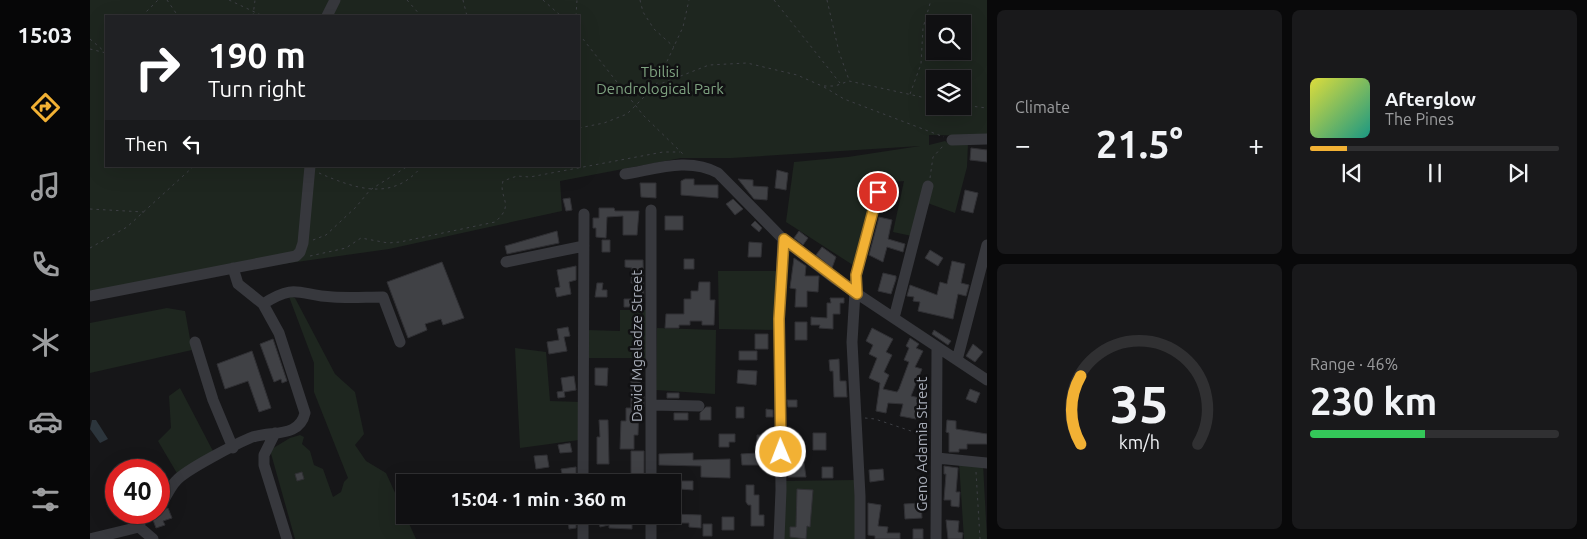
<!DOCTYPE html>
<html lang="en">
<head>
<meta charset="utf-8">
<style>
  :root { --surface:#101012; --page:#19191b; --text:#f1f3f6; --muted:#9c9d9f; --line:#303032; --accent:#f2b134 }
  body { margin:0; font-family:Ubuntu,sans-serif; background:var(--page); color:var(--text); height:100vh; display:flex; flex-direction:column; font-size:19px; white-space:nowrap }
  * { box-sizing:border-box; margin:0 }
  p { font-size:16px; color:var(--muted) }
  .icon { flex:none; width:28px; height:28px; fill:none; stroke:currentColor; stroke-width:2; stroke-linecap:round; stroke-linejoin:round }
  .map { position:relative; flex:1; overflow:hidden }
  .details { display:flex; flex-direction:column; gap:10px; padding:10px; background:#09090a; width:600px }
  .details>* { flex:none }
  .guide { position:absolute; left:15px; top:15px; width:475px; height:152px; border-radius:0px; box-shadow:0 5px 20px #0002,0 0 0 1px var(--line); background:#202124; color:#fff; overflow:hidden }
  .tools { position:absolute; left:836px; top:15px; display:grid; gap:10px }
  .tools a { display:grid; place-items:center; width:45px; height:45px; border-radius:0px; background:var(--surface); box-shadow:0 5px 20px #0002,0 0 0 1px var(--line); font-size:25px }
  .speed { position:absolute; left:15px; top:459px; display:flex; gap:10px; font-size:25px; font-weight:700; text-align:center }
  .speed>* { display:grid; place-content:center; width:65px; height:65px; border-radius:50%; background:var(--surface); box-shadow:0 5px 20px #0002,0 0 0 1px var(--line); line-height:1 }
  .speed .limit { border:8px solid #d22; background:#fff; color:#111 }
  .pin { position:absolute; display:grid; place-items:center; width:42px; height:42px; color:#fff; margin:-21px; border:2px solid #fff; border-radius:50%; box-shadow:0 1px 5px #0007 }
  .me { position:absolute; width:55px; margin:-28px; rotate:359deg; stroke-linejoin:round; filter:drop-shadow(0 0 4px #0008) }
  .turn { display:flex; align-items:center; gap:18px; height:105px; padding:0 20px; font-size:22px }
  .turn .icon { width:65px; height:65px; stroke-width:2.5 }
  .turn b { display:block; font-size:35px; line-height:42px }
  .then { display:flex; align-items:center; height:48px; padding:0 20px; background:#0003; gap:10px; font-size:19px }
  .big { font-size:38px; font-weight:700; line-height:1.1 }
  .details .tile { flex:1; display:flex; flex-direction:column; justify-content:center; gap:8px; min-width:0; padding:0 18px; border-radius:8px; background:var(--page) }
  .details .dial { align-items:center; gap:0 }
  .dial svg { height:130px; overflow:visible; fill:none; stroke:var(--line); stroke-width:7; stroke-linecap:round; text-anchor:middle }
  .dial text { fill:var(--text); stroke:none }
  .song { display:flex; align-items:center; gap:15px }
  .cover { width:60px; height:60px; border-radius:8px; background:linear-gradient(135deg,hsl(60 70% 55%),hsl(170 70% 35%)) }
  .played { height:5px; border-radius:2px; background:linear-gradient(90deg,var(--accent) 15%,var(--line) 15%) }
  .keys { display:flex; justify-content:space-around; direction:ltr }
  .heat { display:flex; justify-content:space-between; align-items:center; font-size:28px; direction:ltr }
  .charge { height:8px; border-radius:4px; background:linear-gradient(90deg,#34c759 46%,var(--line) 0) }
  .details .tiles { flex:1; display:grid; gap:10px; grid-template-columns:repeat(2,1fr) }
  .trip { position:absolute; left:306px; top:474px; width:285px; height:50px; border-radius:0px; background:var(--surface); box-shadow:0 5px 20px #0002,0 0 0 1px var(--line); font-weight:700; line-height:50px; text-align:center }
  main { display:flex; flex:1; min-height:0 }
  .menu { display:flex; flex-direction:column; width:90px; justify-content:space-around; align-items:center; background:#060607; color:var(--muted) }
  .menu .icon { width:35px; height:35px }
  .menu .selected { color:var(--accent) }
  .menu b { font-size:22px; color:var(--text) }
  .map>svg:first-child { display:block }
  .green { fill:#1e261f; fill-rule:evenodd }
  .water { fill:#2c353c }
  .building { fill:#404145; stroke:#303034 }
  .lines { fill:none; stroke-linecap:round; stroke-linejoin:round }
  .path { stroke:#3d3f44; stroke-width:1; stroke-dasharray:2.5 4; stroke-linecap:butt }
  .minor { stroke:#37383d; stroke-width:11 }
  .route-casing { stroke:#9d7322; stroke-width:12 }
  .route { stroke:#f2b134; stroke-width:9 }
  .labels { text-anchor:middle; dominant-baseline:central; stroke-width:5; stroke-linejoin:round; paint-order:stroke }
  .park-label { font-size:15px; fill:#7fa381; stroke:#111113 }
  .street-label { font-size:15px; fill:#a8adb8; stroke:#111113 }
</style>
</head>
<body>
<main>
<nav class="menu">
<b>15:03</b>
<svg class="icon selected" aria-label="directions" viewBox="0 0 24 24"><path d="M12 3l9 9-9 9-9-9zM9 14v-3h6M13 9l2 2-2 2"/></svg>
<svg class="icon" aria-label="music" viewBox="0 0 24 24"><path d="M9 18V5l10-2v13"/><circle cx="6" cy="18" r="3"/><circle cx="16" cy="16" r="3"/></svg>
<svg class="icon" aria-label="phone" viewBox="0 0 24 24"><path d="M5 4h4l2 5-3 2q2 4 5 5l2-3 5 2v4C11 20 4 13 5 4z"/></svg>
<svg class="icon" aria-label="climate" viewBox="0 0 24 24"><path d="M12 3v18M4 7l16 10M4 17L20 7"/></svg>
<svg class="icon" aria-label="car" viewBox="0 0 24 24"><path d="M5 17H2v-5l4-1 3-4h7l3 4 3 1v5h-3M9 17h6M6 11h13"/><circle cx="7" cy="17" r="2"/><circle cx="17" cy="17" r="2"/></svg>
<svg class="icon" aria-label="filters" viewBox="0 0 24 24"><path d="M4 7h16M4 17h16"/><circle cx="9" cy="7" r="2"/><circle cx="15" cy="17" r="2"/></svg>
</nav>
<div class="map">
<svg width="897" height="539" viewBox="0 0 897 539">
  <rect width="100%" height="100%" fill="#161618"/>
  <!-- green -->
  <path class="green" d="M0 0H897V136L839 135V145L855 141 860 144 878 143 877 167 865 213 832 201 822 236 803 232 814 181 792 183 766 267 696 222 704 162 758 157 830 146 641 158H591L470 181 472 211 299 249 0 291ZM16 16H489V166H16ZM845 24H872V51H845ZM845 79H872V106H845Z
    M628 271H689L686 330 629 329Z
    M198 294 205 298 245 374 265 392 274 434 265 445 276 461 296 473 326 539H205L180 450 200 438 210 435 214 437 212 444 220 451 224 465 233 469 243 497 251 492 254 482 258 478 224 392V363Z
    M77 308 95 311 102 350 0 373V323Z
    M530 310H559L557 358H498L497 330 530 331Z
    M567 328 626 330 625 394 566 390Z
    M425 348 456 352 460 401 491 402 489 440 430 448Z
    M90 388 125 455 88 475 68 441 81 428 79 396Z
    M869 462 893 464 897 539H874Z
    M766 480 767 539H692L694 481Z"/>
  <!-- water -->
  <path class="water" d="M2 420H6L18 439 10 443 0 429Z"/>
  <!-- building -->
  <path class="building" d="M881 148 897 150V162L880 160Z
    M687 170 698 173 696 190 685 188Z
    M595 179H604V185H628V198L591 195V181Z
    M648 179 663 180V186L678 187 677 200 664 199Z
    M550 183H566V198L551 197Z
    M797 186 809 189 806 200 802 198 801 202 794 200Z
    M875 190 888 193 883 213 871 210Z
    M480 198 482 210 476 211 473 199Z
    M643 199 653 209 645 215 636 204Z
    M509 208H524L525 211H549L547 235H533V216L517 217 516 238 506 237V228H503V218H509Z
    M575 216H593V230H575Z
    M789 217 802 220 798 239 815 244 813 252 797 247 793 262 779 255Z
    M665 221 672 228 669 232 661 225Z
    M467 231 469 243 417 254 415 246Z
    M709 231 718 238 713 245 704 238Z
    M512 240H520V252H512Z
    M659 242 672 243 671 257H658Z
    M732 247 746 257 742 268 726 255Z
    M840 250 853 258 848 266 835 258Z
    M704 258 716 266 715 276H729L728 292 717 291V307H705L706 289 700 288Z
    M594 259H604V269H594Z
    M535 260H553L554 298H548V283H541L542 268 535 267Z
    M862 261 875 264 871 283 879 285 876 296 868 294 863 319 828 311 830 302 823 301 824 297 817 296 820 285 847 295 850 282 857 284Z
    M352 262 374 318 353 325 351 319 335 324 337 330 318 338 297 282Z
    M486 266V280L479 282 481 294 467 297 465 288 470 287 467 270Z
    M793 273 806 276V279L801 294 788 291Z
    M609 282H620V300H625L624 325H612V321H600V325H589V328H575L576 314H594V299H601V291H608Z
    M507 283H513L512 290H517V297H505Z
    M740 298H754V303H750V314H743V329L729 328 730 325H721V317L737 318V303H741Z
    M534 299H545V307H534Z
    M705 322H717V340H705Z
    M478 327 480 336 474 337 477 351 459 354 457 342 469 340 467 329Z
    M782 328 803 339 796 352 802 355 794 372 799 375 793 389 807 392 809 389 819 362 814 360 819 348 816 346 820 338 829 344 826 348 833 351 825 367 832 369 821 396 834 399 831 410 828 409 826 419 810 416 813 404 798 403 796 413 786 411 790 383 779 378 787 358 779 354 783 345 776 341Z
    M844 330 861 341 858 345 842 334Z
    M665 334H678V349H665Z
    M183 339 197 381 192 383 191 379 184 382 170 344Z
    M883 344 893 352 885 362 876 356Z
    M162 351 181 408 169 412 158 381 135 389 127 364Z
    M649 351H667V360H649Z
    M749 359 750 381H756L757 397H744L743 371H740L739 360Z
    M505 368H518L517 386 505 385Z
    M541 370H551L550 392 551 396H554V407H549L548 435H544V449H530L531 421H536V408H541Z
    M648 370 667 371 666 385 647 383Z
    M484 376 486 390 474 392 475 397 468 398 467 392 473 391 471 378Z
    M880 389 890 393 886 403 876 399Z
    M577 393H589V398H577Z
    M697 400H707V407H698Z
    M616 407H621V420H610V413Z
    M646 407H654V418H646Z
    M676 409 683 410V417H676Z
    M584 413H598V420H584Z
    M509 420H518L519 464H507V437H510Z
    M857 420 866 421V429L897 434V444H877V449H869V452H859V433L856 432Z
    M723 433H736V450H723Z
    M629 434H645V442H639V447H629Z
    M667 435H682V447H677V465H652L651 454 667 453Z
    M480 443 482 452 470 453 468 445Z
    M541 451H554V477H541Z
    M603 453V460L640 459V478L611 477V466L569 465V454Z
    M457 455 459 467 446 469 444 456Z
    M702 463H714L716 477H698V468H702Z
    M854 466 868 468 866 492H870L869 507 861 506V500H854L856 474H854Z
    M486 467V477L473 478 471 469Z
    M732 467H743V478H732Z
    M793 469 794 480 780 482 779 470Z
    M212 472 214 479 207 481 205 474Z
    M590 481H603V490L590 489Z
    M656 485H664V495H669V515H674V526H661V505H658L656 502Z
    M707 489 723 490 720 527 717 526 716 539 700 537V527H706Z
    M778 503 791 505 788 526 798 527 797 533H810V539H785V536L778 535Z
    M831 503 832 518 815 519 814 504Z
    M78 508 82 518 73 521 75 525 66 528 63 520 68 513Z
    M582 514 611 515V528L599 527V523H579V515Z
    M510 515H542V529L519 528V525L510 527 508 519 510 518Z
    M632 517H644V530H632Z
    M486 518V528L479 529 478 519Z
    M856 520 869 521 868 532 873 533 872 539H858Z
    M613 524H622V536H613Z
    M823 529H833V539H823Z"/>
  <g class="lines">
    <!-- path -->
    <path class="path" d="M77 0 88 16
      M139 0 173 16
      M317 0 331 16
      M373 0 377 16
      M453 0 471 16
      M550 0 553 12 564 29 584 47
      M684 0 750 83
      M737 0 749 52 759 80
      M52 16 68 0
      M163 16 165 0
      M486 16 487 0
      M489 34 553 115 595 156
      M0 39 15 52 16 51
      M0 49 16 53
      M566 85 593 27 599 0
      M734 87 754 99 854 137
      M820 94 831 64 833 28 841 0
      M872 105 897 108
      M489 128 514 123 537 114 565 86 619 65 657 63 707 75 732 86H745L759 81 845 100
      M229 173C266 189 303 202 332 166
      M840 178 843 157 853 146
      M0 209 54 212
      M223 240 236 235 266 207 280 190 318 166
      M0 248 37 227 104 166
      M220 256 256 248 271 238 298 243 310 242 405 222C426 204 408 198 413 181L427 176 440 177 573 152H590
      M775 418 785 419 836 436
      M886 472 890 539"/>
    <!-- minor -->
    <path class="minor" d="M237 16 245 0
      M862 140 897 139
      M535 174C566 169 599 157 628 173L693 239 745 279 897 380
      M416 262 494 246
      M0 296 206 256 210 252 213 243 220 166
      M173 304C207 282 209 296 243 297 260 298 276 297 293 297L310 342
      M804 318 838 186
      M105 342 123 400 143 448
      M867 360 897 245
      M561 405 609 406
      M185 433 174 455V465L197 539
      M847 458 897 463
      M493 482 494 214
      M561 482V210
      M69 506C76 499 79 488 86 481 95 470 146 444 160 438 180 430 209 439 215 413L189 333 173 304 148 284 143 268
      M49 527 51 520 61 512
      M0 539 49 527 63 539
      M493 539V515
      M561 539V515
      M689 539 691 490 689 319 693 239
      M770 539V496L762 342 766 275 788 192
      M846 539 847 348"/>
  </g>
  <g class="lines">
    <!-- route casing -->
    <g class="route-casing">
      <path id="route" d="M691 452 689 319 694 239 767 294 766 275 788 192"/>
    </g>
    <!-- route -->
    <use href="#route" class="route"/>
  </g>
  <g class="labels">
    <!-- park labels -->
    <g class="park-label">
      <text x="570" y="71">Tbilisi<tspan x="570" dy="17">Dendrological Park</tspan></text>
    </g>
    <!-- street labels -->
    <g class="street-label">
      <text transform="translate(546 346) rotate(-90)">David Mgeladze Street</text>
      <text transform="translate(831 444) rotate(-90)">Geno Adamia Street</text>
    </g>
  </g>
</svg>
<div class="tools">
<a><svg class="icon" aria-label="search" viewBox="0 0 24 24"><circle cx="10" cy="10" r="6"/><path d="M15 15l6 6"/></svg></a>
<a><svg class="icon" aria-label="layers" viewBox="0 0 24 24"><path d="M12 4l9 5-9 5-9-5zM3 14l9 5 9-5"/></svg></a>
</div>
<div class="speed"><div class="limit">40</div></div>
<div class="pin" style="left:788px;top:192px;background:#d93025"><svg class="icon" aria-label="arrive" viewBox="0 0 24 24"><path d="M6 21V4h12l-3 4 3 4H6"/></svg></div>
<svg class="me" style="left:691px;top:452px" viewBox="-20 -20 40 40"><circle r="17" fill="#f2b134" stroke="#fff" stroke-width="3"/><path d="M0-11L8 9 0 5-8 9z" fill="#fff"/></svg>
<div class="trip">15:04 · 1 min · 360 m</div>
<div class="guide">
<div class="turn"><svg class="icon" aria-label="right" viewBox="0 0 24 24"><path d="M7 20v-9h11M14 6l5 5-5 5"/></svg><div><b>190 m</b>Turn right</div></div>
<div class="then">Then<svg class="icon" aria-label="left" viewBox="0 0 24 24"><path d="M17 20v-9H6M10 6l-5 5 5 5"/></svg></div>
</div>
</div>
<section class="details">
<div class="tiles">
<div class="tile"><p>Climate</p>
<div class="heat"><a>−</a><b class="big">21.5°</b><a>+</a></div>
</div>
<div class="tile">
<div class="song"><i class="cover"></i><div><b>Afterglow</b><p>The Pines</p></div></div>
<div class="played"></div>
<div class="keys"><svg class="icon" aria-label="previous" viewBox="0 0 24 24"><path d="M18 5L8 12l10 7zM5 5v14"/></svg><svg class="icon" aria-label="pause" viewBox="0 0 24 24"><path d="M8 5v14M16 5v14"/></svg><svg class="icon" aria-label="next" viewBox="0 0 24 24"><path d="M6 5l10 7-10 7zM19 5v14"/></svg></div>
</div>
<div class="tile dial"><svg viewBox="0 0 100 80">
<path d="M14 69A42 42 0 1 1 86 69"/>
<path d="M14 69A42 42 0 0 1 14 27" stroke="#f2b134"/>
<text x="50" y="56" font-size="32" font-weight="700">35</text>
<text x="50" y="72" font-size="11">km/h</text>
</svg></div>
<div class="tile"><p>Range · 46%</p><b class="big">230 km</b><div class="charge"></div></div>
</div>
</section>
</main>
</body>
</html>
